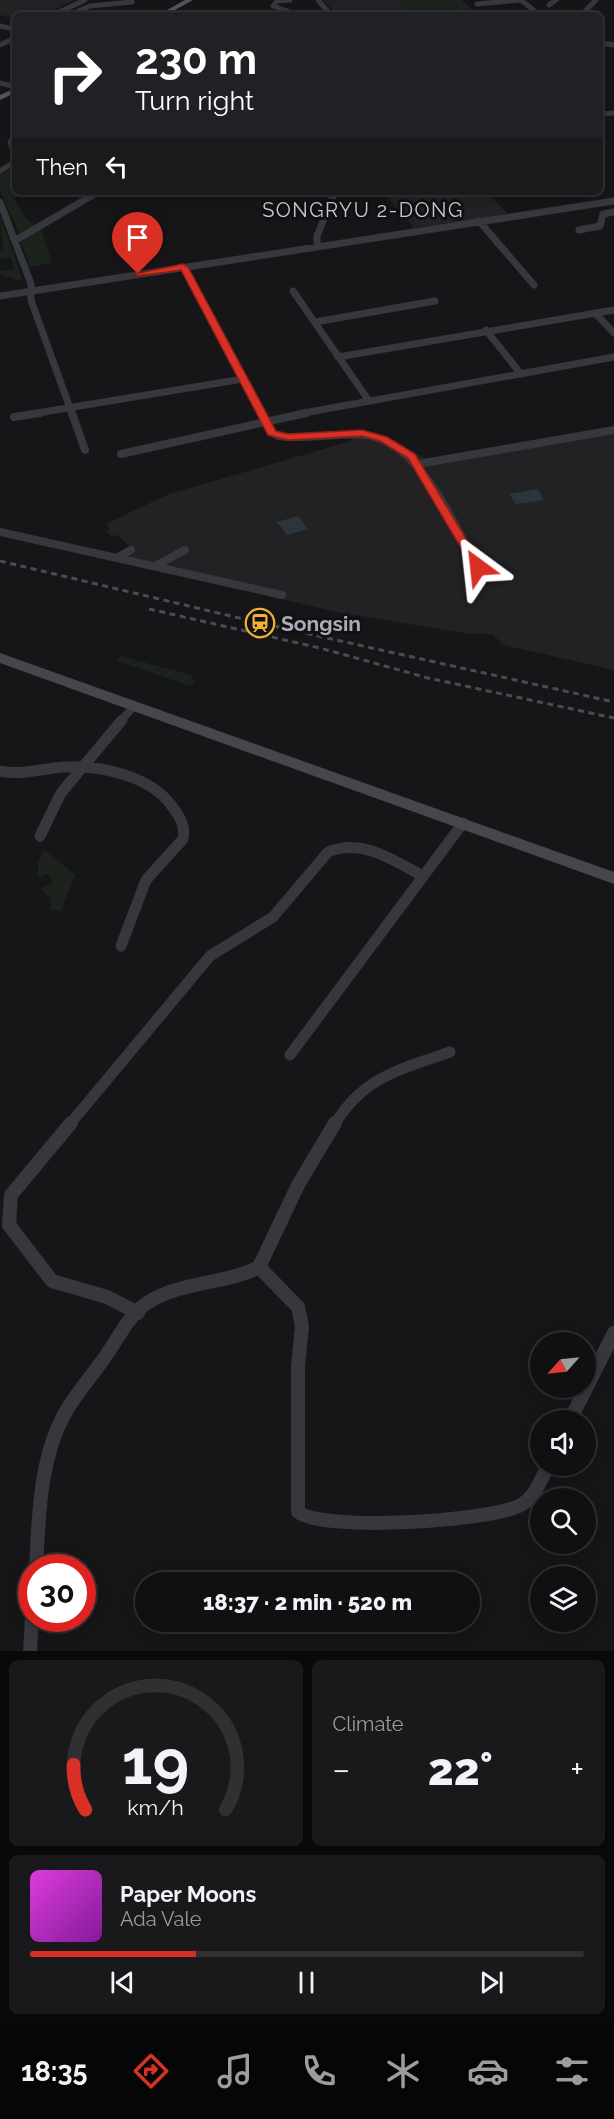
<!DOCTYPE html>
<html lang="en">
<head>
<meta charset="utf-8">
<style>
  :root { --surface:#101012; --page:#19191b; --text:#f1f3f6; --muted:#9c9d9f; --line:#303032; --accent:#d93025 }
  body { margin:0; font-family:Raleway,sans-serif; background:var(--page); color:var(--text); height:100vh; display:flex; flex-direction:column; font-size:22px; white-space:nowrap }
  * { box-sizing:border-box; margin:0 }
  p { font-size:20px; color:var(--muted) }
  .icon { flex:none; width:33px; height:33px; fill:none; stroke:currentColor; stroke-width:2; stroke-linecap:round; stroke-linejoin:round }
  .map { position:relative; height:1651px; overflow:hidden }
  .sheet { display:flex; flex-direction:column; gap:9px; padding:9px; background:#09090a; flex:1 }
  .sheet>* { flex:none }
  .banner { position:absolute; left:12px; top:12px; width:591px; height:183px; border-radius:9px; box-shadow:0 3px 15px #0003,0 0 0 2px var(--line); background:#202124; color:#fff; overflow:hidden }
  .needle { width:39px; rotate:243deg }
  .buttons { position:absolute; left:530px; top:1332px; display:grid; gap:12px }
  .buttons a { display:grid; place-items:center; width:66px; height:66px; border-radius:50%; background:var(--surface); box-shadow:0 3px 15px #0003,0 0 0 2px var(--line); font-size:30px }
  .speed { position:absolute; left:18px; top:1554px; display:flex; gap:12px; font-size:30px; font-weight:700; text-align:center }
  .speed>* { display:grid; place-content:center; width:78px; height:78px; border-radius:50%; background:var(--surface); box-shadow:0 3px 15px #0003,0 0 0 2px var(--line); line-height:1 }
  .speed .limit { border:9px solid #d22; background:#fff; color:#111 }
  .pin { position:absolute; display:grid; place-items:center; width:51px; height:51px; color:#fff; margin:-62px -26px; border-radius:50% 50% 50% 0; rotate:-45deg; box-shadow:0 0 6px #0007 }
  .pin .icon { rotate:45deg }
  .me { position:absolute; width:66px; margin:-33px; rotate:330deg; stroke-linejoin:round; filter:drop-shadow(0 0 4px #0008) }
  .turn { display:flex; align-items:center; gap:21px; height:126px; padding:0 24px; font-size:27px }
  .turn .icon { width:78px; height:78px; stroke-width:2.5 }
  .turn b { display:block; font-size:42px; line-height:51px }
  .then { display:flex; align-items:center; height:57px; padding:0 24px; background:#0003; gap:12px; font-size:22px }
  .big { font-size:45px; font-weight:800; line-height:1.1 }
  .sheet .card { flex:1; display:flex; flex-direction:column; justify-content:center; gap:9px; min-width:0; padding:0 21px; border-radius:9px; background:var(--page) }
  .sheet .dial { align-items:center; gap:0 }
  .dial svg { height:156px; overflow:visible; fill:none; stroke:var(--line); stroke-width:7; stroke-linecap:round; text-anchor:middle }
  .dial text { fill:var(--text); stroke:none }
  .song { display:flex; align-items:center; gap:18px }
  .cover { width:72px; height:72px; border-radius:9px; background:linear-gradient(135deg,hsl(300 70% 55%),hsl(290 70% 35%)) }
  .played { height:6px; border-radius:3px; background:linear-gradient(90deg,var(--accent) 30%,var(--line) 30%) }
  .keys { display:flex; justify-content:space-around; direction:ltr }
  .heat { display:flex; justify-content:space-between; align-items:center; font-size:33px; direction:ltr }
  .sheet .tiles { flex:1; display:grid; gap:9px; grid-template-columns:1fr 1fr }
  .card:last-child { grid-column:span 2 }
  .trip { position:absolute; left:135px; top:1572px; width:345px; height:60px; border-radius:30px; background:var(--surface); box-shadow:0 3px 15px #0003,0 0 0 2px var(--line); font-weight:800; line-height:60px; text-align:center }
  .dock { display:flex; height:96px; justify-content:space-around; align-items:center; background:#060607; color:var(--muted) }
  .dock .icon { width:42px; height:42px }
  .dock .on { color:var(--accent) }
  .dock b { font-size:27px; color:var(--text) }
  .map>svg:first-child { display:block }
  .built { fill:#222225 }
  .green { fill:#1c231d }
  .water { fill:#2c353c }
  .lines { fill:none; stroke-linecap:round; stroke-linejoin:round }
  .minor-far4 { stroke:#37383d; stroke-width:5 }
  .minor-far3 { stroke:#37383d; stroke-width:7 }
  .minor-far2 { stroke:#37383d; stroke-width:8 }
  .minor-far1 { stroke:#37383d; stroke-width:11 }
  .minor { stroke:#37383d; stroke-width:14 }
  .secondary { fill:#45474d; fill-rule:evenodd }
  .primary { fill:#53555c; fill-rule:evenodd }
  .rail { stroke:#4a4c52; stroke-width:3; stroke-dasharray:6 4.5; stroke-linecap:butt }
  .route { fill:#d93025; stroke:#8d1f18; stroke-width:1.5 }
  .labels { text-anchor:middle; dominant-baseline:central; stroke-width:6; stroke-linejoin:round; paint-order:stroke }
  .far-quarter-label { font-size:20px; letter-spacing:1.5px; fill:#c9ccd4; stroke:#111113 }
  .poi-label { font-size:21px; font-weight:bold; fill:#a8adb8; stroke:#111113; text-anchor:start }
</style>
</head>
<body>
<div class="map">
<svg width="614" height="1651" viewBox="0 0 614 1651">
  <rect width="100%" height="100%" fill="#161618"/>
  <!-- built -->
  <path class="built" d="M0 0H75L43 15H15V18L0 15Z
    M323 0H461L478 15H337Z
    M383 192H487L508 214 414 228Z
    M358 429 394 440 426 459 614 433V670L504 645 492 634H470L336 612 125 562 117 553 129 546 117 535 112 536 106 531 110 529 106 524 169 494 351 441Z"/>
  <!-- green -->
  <path class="green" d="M399 0H451L467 15H414Z
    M15 166V192H22L14 199 27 219 36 226 20 234 0 192V175Z
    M0 215 22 278 20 281 0 274V271L14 269 11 258 0 259V250L3 249Z
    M41 229 52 263 30 267 21 241Z
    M120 656 192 675 194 682 191 686 117 661Z
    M45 850 75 875 61 911 50 909 51 899 41 888 52 884 50 876 46 874 38 878V861Z"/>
  <!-- water -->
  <path class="water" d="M538 489 544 500 516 504 509 494Z
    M298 516 308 529 287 535 277 522Z"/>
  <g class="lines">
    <!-- minor-far4 -->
    <path class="minor-far4" d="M290 0 277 1 273 6 290 12
      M318 0 331 15
      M521 0 540 15
      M477 4 520 0
      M549 5 556 0
      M584 12 596 0
      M53 15 85 0
      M69 15 90 6 132 2
      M0 26 15 29
      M600 43 614 45
      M0 45 15 38
      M0 83 15 87
      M600 114 614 113
      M12 148 10 142 15 135
      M0 171 15 162"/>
    <!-- minor-far3 -->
    <path class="minor-far3" d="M0 202 31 284V300L72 414
      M479 221 534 285
      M579 230 600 226 603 214 614 212
      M16 240 98 192
      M317 246V236L333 196
      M183 267 262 414
      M293 291 369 401
      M0 296 614 201
      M595 313 614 333
      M315 322 435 301
      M486 330 521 374
      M338 357 614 310
      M31 414 243 379
      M298 414 614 357"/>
    <!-- minor-far2 -->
    <path class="minor-far2" d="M72 413 85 450
      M261 413 272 433 279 436C308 440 338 432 366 435 421 443 453 523 478 567
      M14 417 40 413
      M121 454 306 413
      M418 464 614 430
      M0 532 282 595
      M118 557 131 550
      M157 565 185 550
      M121 721 134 706"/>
    <!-- minor-far1 -->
    <path class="minor-far1" d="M0 771C22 776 43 768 65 767 100 765 150 776 171 805 179 815 186 826 183 839L146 880 121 946
      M40 836 61 793 122 720
      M290 1055 463 823
      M70 1124 210 956 273 917 328 852C363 838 393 860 423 876
      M335 1124C363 1077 401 1069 450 1052"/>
    <!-- minor -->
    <path class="minor" d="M71 1123 11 1195 9 1225 52 1281 107 1297 138 1313
      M259 1267 298 1307 302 1326 298 1366V1512C325 1532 487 1521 519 1506 534 1499 541 1480 548 1466
      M570 1420 614 1333
      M36 1568C39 1516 39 1460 65 1413 77 1392 92 1376 105 1357 118 1339 128 1316 147 1303 180 1281 224 1285 259 1267L298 1185 335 1123
      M30 1651 32 1618"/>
    <!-- secondary -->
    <path class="secondary" d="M0 653 614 872V884L0 663Z"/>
    <!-- primary -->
    <path class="primary" d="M185 0H193L166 15H158Z
      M15 88V93L0 100V95Z"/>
    <!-- rail -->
    <path class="rail" d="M0 561 260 623 614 702
      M149 609 320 648 428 678 614 718"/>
  </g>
  <!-- route -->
  <path class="route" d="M183 264 188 267 276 431 288 434 362 430 387 437 415 454 483 567 482 570H474L408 458 380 441 362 436 288 440 268 435 181 270 138 276 134 274Z"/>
  <!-- icons -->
  <defs>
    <g id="station-ring" transform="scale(1.5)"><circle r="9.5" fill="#111113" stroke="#f2b134" stroke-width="1.5"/><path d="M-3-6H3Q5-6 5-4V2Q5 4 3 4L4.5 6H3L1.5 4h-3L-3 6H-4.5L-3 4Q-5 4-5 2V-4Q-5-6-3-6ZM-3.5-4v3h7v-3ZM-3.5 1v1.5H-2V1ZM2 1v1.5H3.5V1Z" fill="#f2b134"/></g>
  </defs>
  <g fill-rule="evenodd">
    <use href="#station-ring" x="260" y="623"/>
  </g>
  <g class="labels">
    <!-- far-quarter labels -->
    <g class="far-quarter-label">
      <text x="363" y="210">SONGRYU 2-DONG</text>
    </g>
    <!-- poi labels -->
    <g class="poi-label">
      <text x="281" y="623">Songsin</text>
    </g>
  </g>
</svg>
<div class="buttons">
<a><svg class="needle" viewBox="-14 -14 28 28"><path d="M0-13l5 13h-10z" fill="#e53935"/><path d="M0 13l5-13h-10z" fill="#9c9d9f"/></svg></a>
<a><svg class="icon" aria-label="sound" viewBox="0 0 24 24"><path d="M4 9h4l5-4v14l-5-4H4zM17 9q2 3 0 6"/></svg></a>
<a><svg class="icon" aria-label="search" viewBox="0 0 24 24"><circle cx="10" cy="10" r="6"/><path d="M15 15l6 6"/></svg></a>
<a><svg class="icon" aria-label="layers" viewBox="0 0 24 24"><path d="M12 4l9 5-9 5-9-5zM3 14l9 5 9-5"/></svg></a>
</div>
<div class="speed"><div class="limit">30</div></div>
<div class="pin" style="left:138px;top:274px;background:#d93025"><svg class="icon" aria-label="arrive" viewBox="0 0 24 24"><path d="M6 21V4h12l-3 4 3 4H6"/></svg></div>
<svg class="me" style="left:478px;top:567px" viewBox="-20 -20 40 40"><path d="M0-17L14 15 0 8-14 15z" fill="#d93025" stroke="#fff" stroke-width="4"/></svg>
<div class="trip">18:37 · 2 min · 520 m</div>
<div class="banner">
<div class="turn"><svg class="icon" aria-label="right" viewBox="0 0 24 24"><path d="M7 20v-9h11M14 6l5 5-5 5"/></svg><div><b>230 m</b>Turn right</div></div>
<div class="then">Then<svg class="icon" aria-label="left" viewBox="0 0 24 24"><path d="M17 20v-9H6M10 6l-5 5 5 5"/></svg></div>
</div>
</div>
<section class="sheet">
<div class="tiles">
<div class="card dial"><svg viewBox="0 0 100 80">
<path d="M14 69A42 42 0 1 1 86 69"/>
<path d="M14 69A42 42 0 0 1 8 46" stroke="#d93025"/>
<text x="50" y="56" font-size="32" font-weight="700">19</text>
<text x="50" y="72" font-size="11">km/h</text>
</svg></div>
<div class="card"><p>Climate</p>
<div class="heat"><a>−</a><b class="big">22°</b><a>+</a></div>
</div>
<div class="card">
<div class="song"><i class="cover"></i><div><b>Paper Moons</b><p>Ada Vale</p></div></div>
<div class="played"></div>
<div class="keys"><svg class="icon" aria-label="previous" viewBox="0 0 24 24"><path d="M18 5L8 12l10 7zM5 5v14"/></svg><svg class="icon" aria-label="pause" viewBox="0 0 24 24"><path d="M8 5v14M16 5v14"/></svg><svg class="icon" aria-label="next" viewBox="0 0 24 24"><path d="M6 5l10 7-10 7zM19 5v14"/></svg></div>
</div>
</div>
</section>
<nav class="dock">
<b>18:35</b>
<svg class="icon on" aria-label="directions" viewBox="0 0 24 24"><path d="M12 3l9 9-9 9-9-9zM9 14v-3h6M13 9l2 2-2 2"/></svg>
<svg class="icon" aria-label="music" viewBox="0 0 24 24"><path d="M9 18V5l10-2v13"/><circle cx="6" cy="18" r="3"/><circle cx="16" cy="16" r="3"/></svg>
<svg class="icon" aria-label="phone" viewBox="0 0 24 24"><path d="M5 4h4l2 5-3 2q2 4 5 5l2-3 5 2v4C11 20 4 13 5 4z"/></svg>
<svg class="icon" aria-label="climate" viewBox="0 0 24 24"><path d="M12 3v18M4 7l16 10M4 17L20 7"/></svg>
<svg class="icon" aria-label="car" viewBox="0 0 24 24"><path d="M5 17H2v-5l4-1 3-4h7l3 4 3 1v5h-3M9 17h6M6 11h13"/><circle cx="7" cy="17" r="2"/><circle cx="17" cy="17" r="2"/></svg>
<svg class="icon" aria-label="filters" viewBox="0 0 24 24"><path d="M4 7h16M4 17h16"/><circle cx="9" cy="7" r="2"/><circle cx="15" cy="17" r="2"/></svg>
</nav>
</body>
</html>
